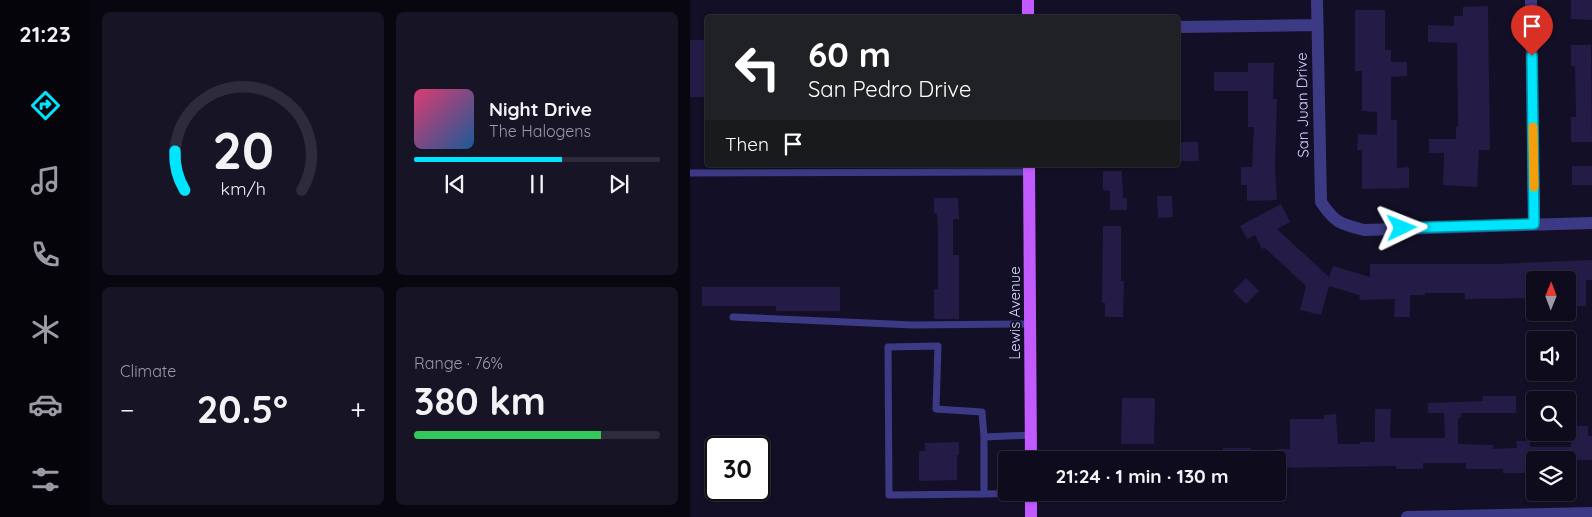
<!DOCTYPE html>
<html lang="en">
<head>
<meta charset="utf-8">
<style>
  :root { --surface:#0e0b1c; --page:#171425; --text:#f1f3f6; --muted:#9b9ba3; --line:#2e2b3b; --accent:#00e5ff }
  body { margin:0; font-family:Quicksand,sans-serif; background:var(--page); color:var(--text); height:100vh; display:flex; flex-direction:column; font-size:19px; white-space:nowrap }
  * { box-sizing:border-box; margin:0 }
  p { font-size:16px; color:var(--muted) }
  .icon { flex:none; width:28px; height:28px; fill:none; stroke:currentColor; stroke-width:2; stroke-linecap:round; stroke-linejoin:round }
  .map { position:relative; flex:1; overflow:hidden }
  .panel { display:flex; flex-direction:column; gap:12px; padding:12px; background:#08060f; width:600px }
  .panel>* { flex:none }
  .banner { position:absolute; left:15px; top:15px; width:475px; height:152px; border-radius:5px; box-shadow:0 1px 4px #0004,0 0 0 1px var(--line); background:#202124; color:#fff; overflow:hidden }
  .needle { width:32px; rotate:1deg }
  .buttons { position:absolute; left:836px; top:271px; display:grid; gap:10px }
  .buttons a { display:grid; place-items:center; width:50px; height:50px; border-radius:5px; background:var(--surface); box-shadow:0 1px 4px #0004,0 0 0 1px var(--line); font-size:25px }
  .speed { position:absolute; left:15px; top:436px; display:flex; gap:10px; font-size:25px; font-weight:700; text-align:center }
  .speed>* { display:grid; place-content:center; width:65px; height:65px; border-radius:50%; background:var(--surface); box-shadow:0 1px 4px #0004,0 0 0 1px var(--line); line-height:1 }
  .speed .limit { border:2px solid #111; border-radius:8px; background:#fff; color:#111 }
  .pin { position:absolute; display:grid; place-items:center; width:42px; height:42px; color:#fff; margin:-51px -21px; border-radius:50% 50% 50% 0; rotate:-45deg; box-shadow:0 0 5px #0007 }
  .pin .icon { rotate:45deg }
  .me { position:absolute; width:55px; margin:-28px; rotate:88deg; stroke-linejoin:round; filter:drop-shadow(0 0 4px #0008) }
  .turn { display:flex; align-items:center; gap:18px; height:105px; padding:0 20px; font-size:22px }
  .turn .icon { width:65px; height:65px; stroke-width:2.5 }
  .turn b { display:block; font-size:35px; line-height:42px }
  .then { display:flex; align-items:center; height:48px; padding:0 20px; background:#0003; gap:10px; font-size:19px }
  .big { font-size:38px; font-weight:800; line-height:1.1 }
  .panel .tile { flex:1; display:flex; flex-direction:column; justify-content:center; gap:8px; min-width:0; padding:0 18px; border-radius:8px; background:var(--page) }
  .panel .dial { align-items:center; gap:0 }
  .dial svg { height:130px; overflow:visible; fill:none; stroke:var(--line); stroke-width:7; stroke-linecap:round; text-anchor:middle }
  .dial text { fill:var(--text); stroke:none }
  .song { display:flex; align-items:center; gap:15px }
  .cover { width:60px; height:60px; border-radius:8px; background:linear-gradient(135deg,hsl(340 70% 55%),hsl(210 70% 35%)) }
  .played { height:5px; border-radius:2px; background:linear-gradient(90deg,var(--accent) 60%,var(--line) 60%) }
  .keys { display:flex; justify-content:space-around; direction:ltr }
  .heat { display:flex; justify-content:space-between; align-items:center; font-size:28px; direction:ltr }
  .charge { height:8px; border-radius:4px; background:linear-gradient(90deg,#34c759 76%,var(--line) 0) }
  .panel .tiles { flex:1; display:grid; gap:12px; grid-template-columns:repeat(2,1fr) }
  .trip { position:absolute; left:308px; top:451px; width:288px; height:50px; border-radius:5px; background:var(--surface); box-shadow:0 1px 4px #0004,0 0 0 1px var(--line); font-weight:800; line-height:50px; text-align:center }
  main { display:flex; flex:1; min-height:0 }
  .tabs { display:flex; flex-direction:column; width:90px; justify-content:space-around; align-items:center; background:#06040b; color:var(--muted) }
  .tabs .icon { width:35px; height:35px }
  .tabs .current { color:var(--accent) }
  .tabs b { font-size:22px; color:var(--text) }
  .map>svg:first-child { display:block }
  .building { fill:#241b47 }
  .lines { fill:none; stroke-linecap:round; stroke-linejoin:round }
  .service { stroke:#3d3a85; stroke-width:7 }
  .minor { stroke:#3d3a85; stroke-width:12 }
  .primary { stroke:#c25bff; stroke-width:12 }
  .route-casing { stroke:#0095a6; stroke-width:12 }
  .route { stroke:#00e5ff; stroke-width:9 }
  .slow { stroke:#f59e0b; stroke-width:9 }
  .labels { text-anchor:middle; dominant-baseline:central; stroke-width:4; stroke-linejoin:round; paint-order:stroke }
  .street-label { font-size:15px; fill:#d9d4ff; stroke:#130f26 }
</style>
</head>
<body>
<main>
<nav class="tabs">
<b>21:23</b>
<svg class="icon current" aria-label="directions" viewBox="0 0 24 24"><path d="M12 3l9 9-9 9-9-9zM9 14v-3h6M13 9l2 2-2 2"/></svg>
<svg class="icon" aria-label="music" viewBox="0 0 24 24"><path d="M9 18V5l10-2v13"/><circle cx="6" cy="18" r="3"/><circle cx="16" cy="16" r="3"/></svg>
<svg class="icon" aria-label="phone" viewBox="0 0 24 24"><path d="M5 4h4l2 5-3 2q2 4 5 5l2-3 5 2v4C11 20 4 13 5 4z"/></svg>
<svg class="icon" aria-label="climate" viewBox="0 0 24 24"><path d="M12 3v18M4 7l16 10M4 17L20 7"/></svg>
<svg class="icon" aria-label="car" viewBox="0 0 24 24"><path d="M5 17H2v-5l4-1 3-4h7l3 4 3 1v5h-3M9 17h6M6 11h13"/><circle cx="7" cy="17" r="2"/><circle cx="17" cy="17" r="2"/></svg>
<svg class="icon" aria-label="filters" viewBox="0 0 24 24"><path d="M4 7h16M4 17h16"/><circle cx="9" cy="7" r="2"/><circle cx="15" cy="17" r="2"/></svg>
</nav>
<section class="panel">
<div class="tiles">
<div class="tile dial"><svg viewBox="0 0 100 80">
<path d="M14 69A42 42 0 1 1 86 69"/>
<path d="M14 69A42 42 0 0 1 8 45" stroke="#00e5ff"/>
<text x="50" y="56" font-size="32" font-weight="700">20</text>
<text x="50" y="72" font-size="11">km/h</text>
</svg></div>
<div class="tile">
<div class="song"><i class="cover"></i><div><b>Night Drive</b><p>The Halogens</p></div></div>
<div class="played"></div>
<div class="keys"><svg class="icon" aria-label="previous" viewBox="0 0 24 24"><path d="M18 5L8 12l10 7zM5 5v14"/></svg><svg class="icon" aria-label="pause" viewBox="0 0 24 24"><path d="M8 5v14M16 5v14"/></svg><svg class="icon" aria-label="next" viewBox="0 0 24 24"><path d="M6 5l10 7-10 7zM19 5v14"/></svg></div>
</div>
<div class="tile"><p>Climate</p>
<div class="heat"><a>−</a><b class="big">20.5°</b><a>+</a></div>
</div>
<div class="tile"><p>Range · 76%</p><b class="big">380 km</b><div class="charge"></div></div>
</div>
</section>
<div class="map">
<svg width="902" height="517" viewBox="0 0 902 517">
  <rect width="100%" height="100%" fill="#130f26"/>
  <!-- building -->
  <path class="building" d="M881 0H902V20L881 19Z
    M798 6 800 150H789L787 187 753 185 754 153H739V139H766V127H768L767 43 738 42V25L764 26V16H773V7Z
    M665 10H695V50H701V62H717V76L701 77V120H707V168L719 167V188L672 189V150H667L668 134 687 135V112L672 111V71H665Z
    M0 40H18V97H0Z
    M881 45H901L902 142H881V117H886L885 66H881Z
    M558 63H584L583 99H587L585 167 587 200 557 201V185H551V167H562L564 127H558V91H524V72H558Z
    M488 142H508L509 161H488Z
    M882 166H902V185H882Z
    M413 171H432L433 198H437V210H420V191L413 190Z
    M467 196H482L483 217 468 218Z
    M244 198H268L269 219H263V255H269V319H244V289H248V237L247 213 244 214Z
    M591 204 600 222 587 229 639 277 643 266 680 277V264H805L902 260V280H896V306H880L879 280H845V298L775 299V293H735V295H720V317H704L705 299 670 300 669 295 639 286 631 315 610 310 616 286 575 248 572 249 565 235 557 239 550 226Z
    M413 226H431V281H434L433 317H415V303H412Z
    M556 278 569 291 556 304 543 291Z
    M12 287H150V311H86V306H12Z
    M793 396H826V413H771V418H768V444L803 445V449L827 448 826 441H840V447H881V426H898V436H902V460H840V473H813V469H776V463H733V469H706V466L586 468V449H600V419H634V415L646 414 648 444H670V442H685V409H701L700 438H755L754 413H738V403L793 401Z
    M432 398H465L464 444H431Z
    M269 442V455H267V480L229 481V451H235V443Z
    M533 448H561V460H533Z"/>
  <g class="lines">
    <!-- service -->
    <path class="service" d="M0 173 339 172
      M43 317 223 325 340 324
      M341 435 294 437V494L341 493
      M294 437 292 412 246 409 248 346 198 347 199 495 294 494"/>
    <!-- minor -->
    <path class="minor" d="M627 0 631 202C645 223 650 224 674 230L902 223
      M841 0 844 224
      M488 27 627 25
      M717 517 902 513"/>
    <!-- primary -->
    <path class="primary" d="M338 0V18
      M339 165 341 460
      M341 492V517"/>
  </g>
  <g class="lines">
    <!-- route casing -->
    <g class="route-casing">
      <path id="route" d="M712 228 844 224 842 56"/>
    </g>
    <!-- route -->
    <use href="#route" class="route"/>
    <!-- slow -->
    <path class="slow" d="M843 127 844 187"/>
  </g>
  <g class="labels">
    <!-- street labels -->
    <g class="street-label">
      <text transform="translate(612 105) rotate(-91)">San Juan Drive</text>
      <text transform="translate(324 313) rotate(-90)">Lewis Avenue</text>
    </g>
  </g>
</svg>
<div class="buttons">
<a><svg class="needle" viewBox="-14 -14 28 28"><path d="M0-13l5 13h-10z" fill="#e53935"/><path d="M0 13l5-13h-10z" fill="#9b9ba3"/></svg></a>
<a><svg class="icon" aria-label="sound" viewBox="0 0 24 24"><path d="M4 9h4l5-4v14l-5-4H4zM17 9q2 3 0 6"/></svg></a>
<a><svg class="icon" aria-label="search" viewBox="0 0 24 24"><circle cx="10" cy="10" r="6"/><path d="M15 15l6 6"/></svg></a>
<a><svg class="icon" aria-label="layers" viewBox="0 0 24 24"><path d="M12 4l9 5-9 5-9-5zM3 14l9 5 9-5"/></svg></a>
</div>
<div class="speed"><div class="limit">30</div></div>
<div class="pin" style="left:842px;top:56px;background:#d93025"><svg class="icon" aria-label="arrive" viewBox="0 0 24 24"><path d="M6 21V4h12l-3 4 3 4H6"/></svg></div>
<svg class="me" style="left:712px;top:228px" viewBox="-20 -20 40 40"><path d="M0-17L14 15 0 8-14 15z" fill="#00e5ff" stroke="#fff" stroke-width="4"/></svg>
<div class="trip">21:24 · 1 min · 130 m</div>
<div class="banner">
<div class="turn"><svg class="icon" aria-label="left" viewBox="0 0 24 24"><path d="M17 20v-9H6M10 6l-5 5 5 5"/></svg><div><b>60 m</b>San Pedro Drive</div></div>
<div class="then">Then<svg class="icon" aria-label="arrive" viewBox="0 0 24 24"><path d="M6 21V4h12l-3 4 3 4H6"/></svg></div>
</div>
</div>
</main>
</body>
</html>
